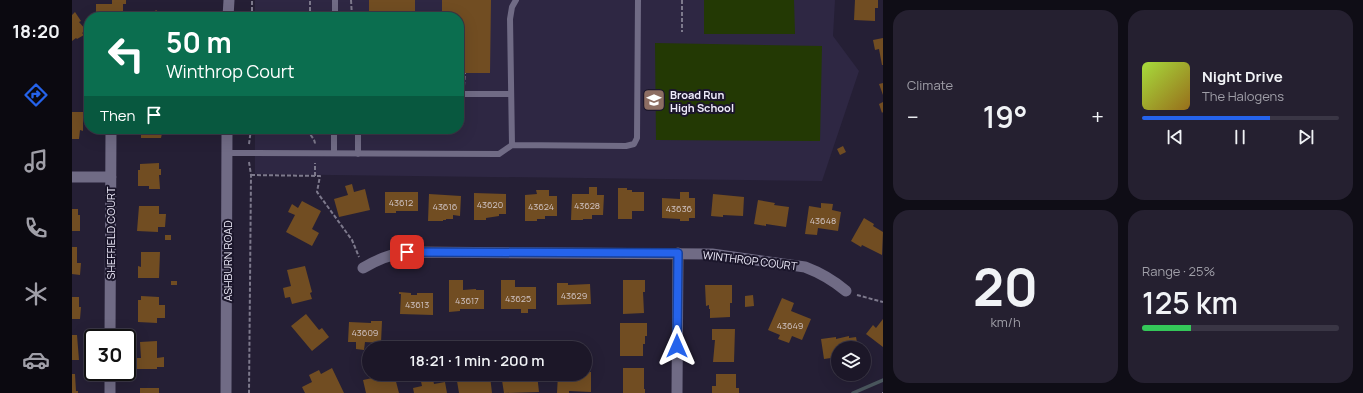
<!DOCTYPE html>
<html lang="en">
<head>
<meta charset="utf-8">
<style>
  :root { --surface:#1c1728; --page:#252030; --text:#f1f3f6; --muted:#a09fa8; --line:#3a3645; --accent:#2563eb }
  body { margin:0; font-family:Manrope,sans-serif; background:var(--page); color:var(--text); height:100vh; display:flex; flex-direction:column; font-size:15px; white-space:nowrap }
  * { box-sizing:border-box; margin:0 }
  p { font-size:13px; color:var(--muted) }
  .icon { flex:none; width:22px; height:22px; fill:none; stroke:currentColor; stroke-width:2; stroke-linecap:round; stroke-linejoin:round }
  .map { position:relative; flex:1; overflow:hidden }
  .details { display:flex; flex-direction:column; gap:10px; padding:10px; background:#0f0d16; width:480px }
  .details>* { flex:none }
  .banner { position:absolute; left:12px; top:12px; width:380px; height:122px; border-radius:16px; box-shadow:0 4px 16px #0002,0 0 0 1px var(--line); background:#0b6e4f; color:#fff; overflow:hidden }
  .controls { position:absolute; left:759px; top:341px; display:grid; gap:8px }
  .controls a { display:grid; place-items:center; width:40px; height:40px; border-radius:50%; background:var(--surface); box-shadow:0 4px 16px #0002,0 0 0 1px var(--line); font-size:20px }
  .speed { position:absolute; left:12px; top:329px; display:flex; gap:8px; font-size:20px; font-weight:700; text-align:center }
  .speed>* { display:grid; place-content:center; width:52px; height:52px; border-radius:50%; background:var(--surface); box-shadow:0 4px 16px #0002,0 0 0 1px var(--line); line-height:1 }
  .speed .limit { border:2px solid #111; border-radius:6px; background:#fff; color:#111 }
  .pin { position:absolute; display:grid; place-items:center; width:34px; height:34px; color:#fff; margin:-17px; border-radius:8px; box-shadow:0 2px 6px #0006 }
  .me { position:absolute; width:44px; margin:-22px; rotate:0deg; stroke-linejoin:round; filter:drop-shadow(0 0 3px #0008) }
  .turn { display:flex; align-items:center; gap:14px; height:84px; padding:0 16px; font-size:18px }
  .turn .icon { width:52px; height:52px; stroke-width:2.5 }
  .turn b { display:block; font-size:28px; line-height:34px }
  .then { display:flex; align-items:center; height:38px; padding:0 16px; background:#0003; gap:8px; font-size:15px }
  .big { font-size:30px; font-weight:600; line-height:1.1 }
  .details .tile { flex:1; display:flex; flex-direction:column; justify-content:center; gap:6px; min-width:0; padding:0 14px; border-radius:16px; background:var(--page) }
  .details .dial { align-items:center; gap:0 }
  .dial b { font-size:52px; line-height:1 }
  .song { display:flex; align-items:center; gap:12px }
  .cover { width:48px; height:48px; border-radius:6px; background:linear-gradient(135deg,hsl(80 70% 55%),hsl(40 70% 35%)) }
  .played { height:4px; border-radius:2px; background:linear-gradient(90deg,var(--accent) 65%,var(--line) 65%) }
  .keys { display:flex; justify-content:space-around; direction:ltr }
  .heat { display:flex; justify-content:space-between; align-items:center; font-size:22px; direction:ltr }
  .charge { height:6px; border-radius:3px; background:linear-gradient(90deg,#34c759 25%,var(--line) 0) }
  .details .tiles { flex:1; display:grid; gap:10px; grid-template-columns:repeat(2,1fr) }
  .trip { position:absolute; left:290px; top:341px; width:230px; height:40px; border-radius:20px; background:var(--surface); box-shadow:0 4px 16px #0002,0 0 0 1px var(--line); font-weight:600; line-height:40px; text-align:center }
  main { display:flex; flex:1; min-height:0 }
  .tab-bar { display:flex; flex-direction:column; width:72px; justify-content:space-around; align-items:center; background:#0b0910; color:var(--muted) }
  .tab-bar .icon { width:28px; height:28px }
  .tab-bar .selected { color:var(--accent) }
  .tab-bar b { font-size:18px; color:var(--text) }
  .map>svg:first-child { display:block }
  .built { fill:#2e2743 }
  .green { fill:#233904 }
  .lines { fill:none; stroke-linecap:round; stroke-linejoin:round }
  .stream { stroke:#4a565d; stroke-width:3.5 }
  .building { fill:#714d22 }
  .path { stroke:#7d798c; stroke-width:2; stroke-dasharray:4 2; stroke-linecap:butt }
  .service { stroke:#706b85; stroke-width:6 }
  .minor { stroke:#706b85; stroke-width:11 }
  .secondary { stroke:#706b85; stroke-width:11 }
  .route-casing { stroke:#184099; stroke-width:10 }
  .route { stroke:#2563eb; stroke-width:7 }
  .labels { text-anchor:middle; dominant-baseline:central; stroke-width:4; stroke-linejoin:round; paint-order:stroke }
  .number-label { font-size:9px; fill:#d0c4c5 }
  .poi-label { font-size:11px; font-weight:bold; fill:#efecfb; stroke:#1b162b; text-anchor:start }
  .street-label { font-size:11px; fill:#efecfb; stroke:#1b162b }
</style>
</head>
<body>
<main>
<nav class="tab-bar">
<b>18:20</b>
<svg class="icon selected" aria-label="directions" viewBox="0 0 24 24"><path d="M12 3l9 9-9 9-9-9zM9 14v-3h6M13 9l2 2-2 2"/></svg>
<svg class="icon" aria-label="music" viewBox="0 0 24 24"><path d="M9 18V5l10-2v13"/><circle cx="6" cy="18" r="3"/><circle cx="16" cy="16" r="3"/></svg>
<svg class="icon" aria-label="phone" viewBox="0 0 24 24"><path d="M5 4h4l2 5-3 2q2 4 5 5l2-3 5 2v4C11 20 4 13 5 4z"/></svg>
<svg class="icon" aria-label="climate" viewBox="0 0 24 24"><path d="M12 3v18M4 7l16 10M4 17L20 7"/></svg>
<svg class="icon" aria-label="car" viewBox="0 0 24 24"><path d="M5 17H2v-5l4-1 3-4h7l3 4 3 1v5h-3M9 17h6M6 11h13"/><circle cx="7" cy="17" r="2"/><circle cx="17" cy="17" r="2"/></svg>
</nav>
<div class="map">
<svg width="811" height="393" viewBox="0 0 811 393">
  <rect width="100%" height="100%" fill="#251f35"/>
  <!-- built -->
  <path class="built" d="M183 0H763L761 36 787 71 750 181 183 174V129H387V17H183Z"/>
  <!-- green -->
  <path class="green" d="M632 0H722L723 34H632Z
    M583 43 750 46 748 141 584 140Z"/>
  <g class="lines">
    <!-- stream -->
    <path class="stream" d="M781 393 811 380"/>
  </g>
  <!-- building -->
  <path class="building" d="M40 0H54V4H51V17H24V4H40Z
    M297 0H343V17H297Z
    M370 0H419L418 73H387V17H370Z
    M783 0H806V8H803V21L782 20Z
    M84 10 93 17H72L76 12 79 15Z
    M3 12 9 21 7 22 14 30 10 33 12 35 5 39 4 38 0 41V15Z
    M811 38V65H810L807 49 803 50 801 40Z
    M811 83V95L807 84Z
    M811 102V112L810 113 807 104Z
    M0 112H11V131L8 130 7 139H0Z
    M69 129H91L89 138H69Z
    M771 146 774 152 768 155 765 149Z
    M87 163V169H89V175H87L88 189H77V186H66V170H68V164Z
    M280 184 282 192 293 189 298 210 267 217 262 199 276 195 273 186Z
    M517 187H525V195H532L531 215H520V219H511V220H499L500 194H517Z
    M546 188H555V190H560V192H572V211H560V219H546Z
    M464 190H477V196H485V216H473V219H465V221H453V195L465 194Z
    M313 192H346V211H324V213H313Z
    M608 192H617V198H623V218H617V221H608V219L590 218V198L608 199Z
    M402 193 434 194V214H427V216L414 218V220H402Z
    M357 194 389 196 388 216 381 215V219H374V220H371V221H356Z
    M641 194 672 197 671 216 651 215V217L639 216Z
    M686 200 703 203 702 205 717 207 714 227 694 224V226L682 224Z
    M230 201 249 211 240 229 247 233 240 246 214 232 223 215 216 212 220 204 226 208Z
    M749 203 761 204 760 210 769 212 766 231 746 228 745 235 733 234 737 206 749 208Z
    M67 206H87V214H94L93 227H86V232L65 231Z
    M0 209H6V215H8V231H0Z
    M792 218 802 224 801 226 811 232 810 255 790 245 789 247 779 241Z
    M93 235H99V240H93Z
    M0 247H5V263H9L8 275 0 274Z
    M69 252H88L87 278H66V266L69 267Z
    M233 266 240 292 238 293 240 299 220 304 218 297 213 298 211 288 219 286 215 270Z
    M377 280H391V290L404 289V290H412V309H388V311L377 312Z
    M429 280H443V287H464V309H456V313H449V309H429Z
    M551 280H573V292H571L572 313 551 314Z
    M99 281H105V285H99Z
    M485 283H496V285L518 284 519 304 485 305Z
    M633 285H660V303H658V317L638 318V309H637V305L634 306Z
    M327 292 339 293V295H345V293H361V315L328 314 329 294H327Z
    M681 295 682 306 673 307V296Z
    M69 296 87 297V305H93V318H85V323L66 322V300H69Z
    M0 297H7V307H9L8 319H0Z
    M710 298 722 303 719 311 739 319 730 340 720 336 717 343 706 339 708 335 696 330Z
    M234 314 247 330 250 328 257 337 240 351 219 326Z
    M811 319V347L794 334 801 325 804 328Z
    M299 321H310L309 343 293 342 292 350 284 349V342H276L277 322 299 323Z
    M548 323H575V336H573V344H571V356H548Z
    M640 329H663L662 362H641L643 340H640Z
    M0 335H5L7 360H0Z
    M777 336V338L784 337 786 348H766V357L752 359 749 339 764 337V339Z
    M85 341V358L92 357V367H85V369H65V358H69L68 342Z
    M260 368 272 393H233L230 387 240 382 237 375 247 370 249 374Z
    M551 368H572V389H573V393H551Z
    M513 372H519V392L497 391V393H485L486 374H513Z
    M0 374H3L4 391H6V393H0Z
    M319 374H322L327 393H294L291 380Z
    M360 374 362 384 373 382 375 393H342L341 388 350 386 348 377Z
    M396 374H409V378L418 376 420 393H387L385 381 396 378Z
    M429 374H465L467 392 432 393Z
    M644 374H664V388H667V393H640V386H644Z
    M68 388H87V393H68Z"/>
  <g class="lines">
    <!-- path -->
    <path class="path" d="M279 0 280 17
      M610 0V32
      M180 17V0
      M238 17V0
      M392 86 393 73
      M237 129C237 136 243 138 243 144
      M177 144 179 129
      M177 162 179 175 177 393
      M179 175 248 176 245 192 280 240 287 257
      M243 176V163
      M785 295 811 302
      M810 393H811"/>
    <!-- service -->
    <path class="service" d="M263 17V0
      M387 94H439
      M440 145 438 19 440 7 444 0
      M155 153 427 154 440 145 554 146 562 144 565 138 566 0
      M262 153V129
      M286 154V129"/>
    <!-- minor -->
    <path class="minor" d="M0 177H39
      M291 268C306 259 319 254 335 252L640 254 733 267C749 273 761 280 774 291
      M38 338 39 129
      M38 393V372
      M605 393 606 253"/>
    <!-- secondary -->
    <path class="secondary" d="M156 17 157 0
      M154 393 155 129"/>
  </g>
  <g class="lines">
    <!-- route casing -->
    <g class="route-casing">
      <path id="route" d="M335 252 606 253 605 346"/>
    </g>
    <!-- route -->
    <use href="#route" class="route"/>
  </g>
  <!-- icons -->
  <defs>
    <g id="school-square" transform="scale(1.15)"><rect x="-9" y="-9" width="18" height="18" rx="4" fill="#8d6e63" stroke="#1b162b"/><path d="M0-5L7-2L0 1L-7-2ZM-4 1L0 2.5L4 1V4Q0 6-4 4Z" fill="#fff"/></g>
  </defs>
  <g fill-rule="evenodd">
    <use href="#school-square" x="582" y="100"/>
  </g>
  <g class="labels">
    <!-- number labels -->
    <g class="number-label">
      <text x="329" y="202">43612</text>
      <text x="418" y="204">43620</text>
      <text x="515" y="205">43628</text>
      <text x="373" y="206">43616</text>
      <text x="469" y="206">43624</text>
      <text x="607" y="208">43636</text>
      <text x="751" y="220">43648</text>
      <text x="502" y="295">43629</text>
      <text x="446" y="298">43625</text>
      <text x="395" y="300">43617</text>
      <text x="345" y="304">43613</text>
      <text x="718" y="325">43649</text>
      <text x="293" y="332">43609</text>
    </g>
    <!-- poi labels -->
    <g class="poi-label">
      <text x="598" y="94">Broad Run<tspan x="598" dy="13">High School</tspan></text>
    </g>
    <!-- street labels -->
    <g class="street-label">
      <text transform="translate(38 233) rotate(-90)">SHEFFIELD COURT</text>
      <text transform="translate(678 260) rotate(7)">WINTHROP COURT</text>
      <text transform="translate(155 261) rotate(-90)">ASHBURN ROAD</text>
    </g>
  </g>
</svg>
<div class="controls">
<a><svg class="icon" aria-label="layers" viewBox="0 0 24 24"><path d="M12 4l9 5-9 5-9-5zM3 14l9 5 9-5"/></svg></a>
</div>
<div class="speed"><div class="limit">30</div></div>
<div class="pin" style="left:335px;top:252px;background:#d93025"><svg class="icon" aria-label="arrive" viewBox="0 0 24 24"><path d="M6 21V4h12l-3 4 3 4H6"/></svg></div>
<svg class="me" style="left:605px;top:346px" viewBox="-20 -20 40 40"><path d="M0-17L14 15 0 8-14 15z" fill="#2563eb" stroke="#fff" stroke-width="4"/></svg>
<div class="trip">18:21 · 1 min · 200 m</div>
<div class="banner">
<div class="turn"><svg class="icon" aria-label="left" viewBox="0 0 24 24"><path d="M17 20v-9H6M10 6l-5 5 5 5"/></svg><div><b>50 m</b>Winthrop Court</div></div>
<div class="then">Then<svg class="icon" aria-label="arrive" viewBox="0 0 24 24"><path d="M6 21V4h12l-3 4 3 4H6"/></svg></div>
</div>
</div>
<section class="details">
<div class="tiles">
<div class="tile"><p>Climate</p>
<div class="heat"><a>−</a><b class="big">19°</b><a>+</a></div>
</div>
<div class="tile">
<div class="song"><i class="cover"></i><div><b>Night Drive</b><p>The Halogens</p></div></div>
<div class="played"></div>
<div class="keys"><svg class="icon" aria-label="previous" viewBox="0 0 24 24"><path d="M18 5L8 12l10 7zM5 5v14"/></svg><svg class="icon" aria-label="pause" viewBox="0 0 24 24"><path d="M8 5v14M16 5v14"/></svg><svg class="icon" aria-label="next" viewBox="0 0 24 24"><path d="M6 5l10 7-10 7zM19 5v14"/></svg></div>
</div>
<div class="tile dial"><b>20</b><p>km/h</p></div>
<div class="tile"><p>Range · 25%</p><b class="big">125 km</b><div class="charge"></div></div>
</div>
</section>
</main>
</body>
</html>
